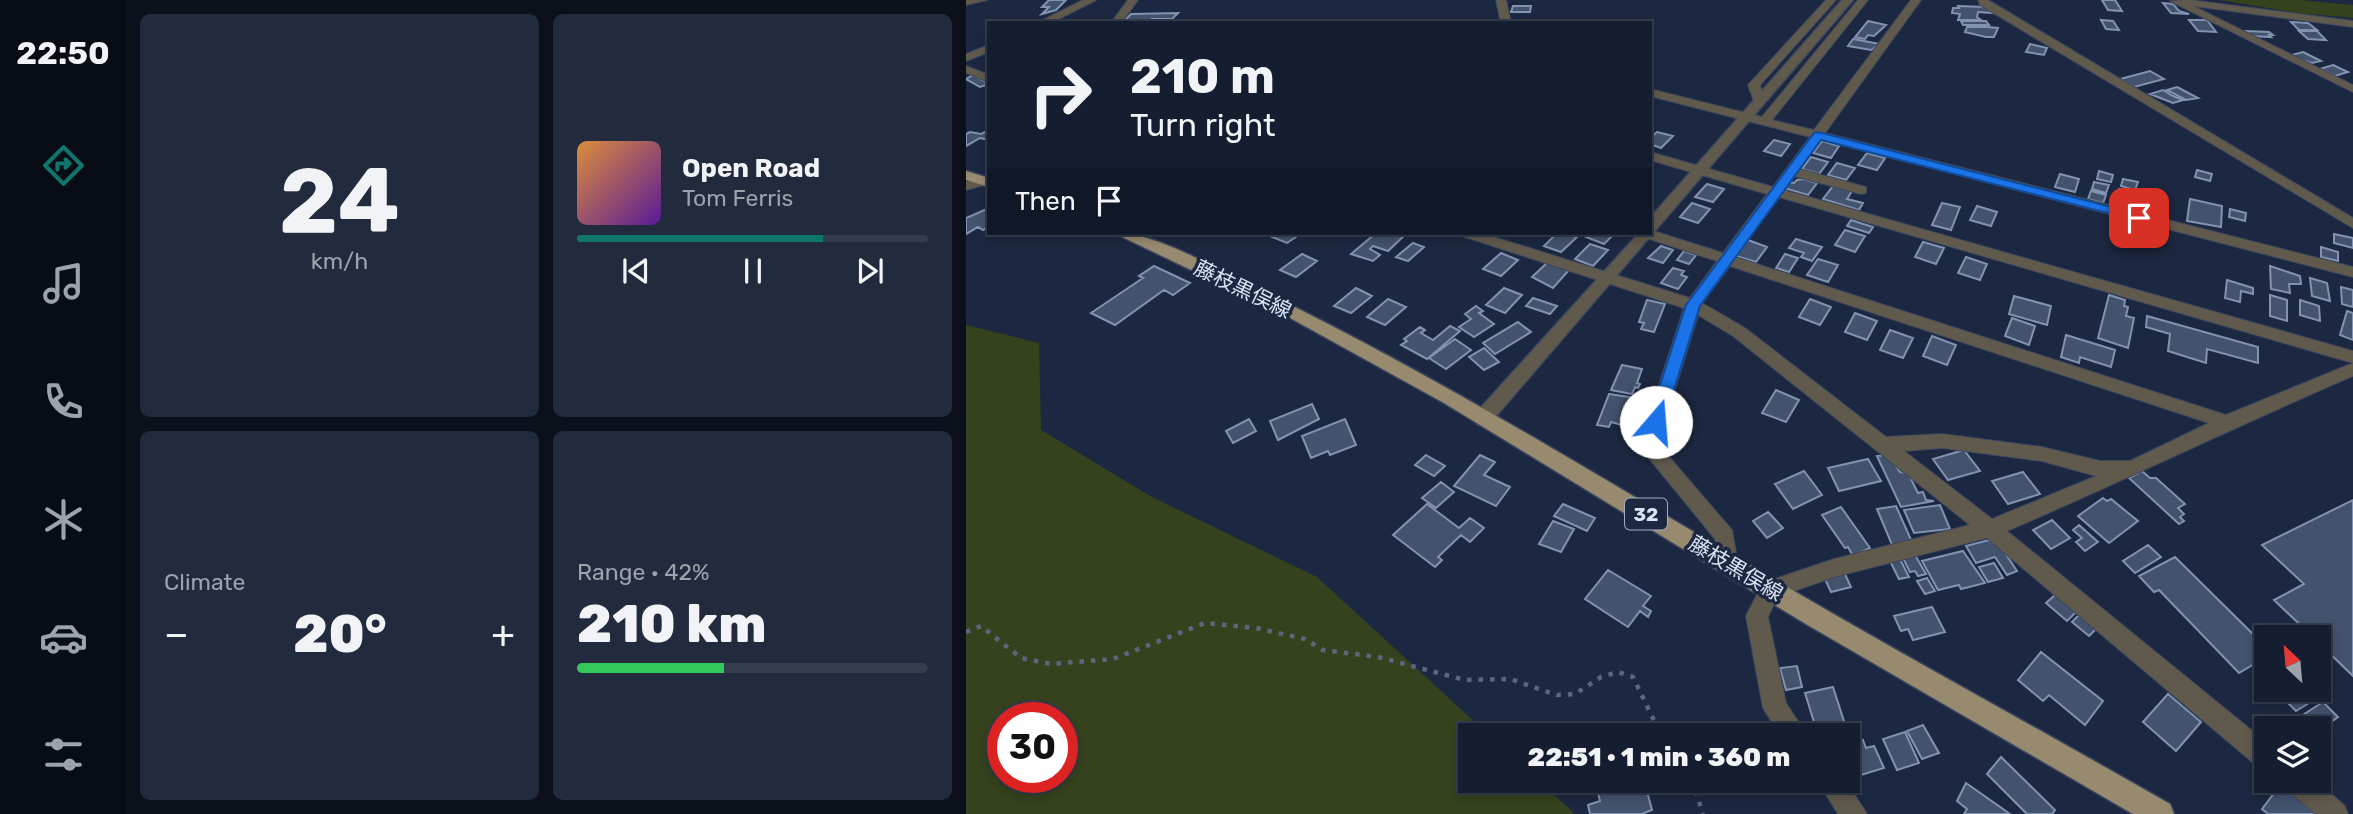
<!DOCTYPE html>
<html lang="en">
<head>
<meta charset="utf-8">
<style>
  :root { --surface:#151e31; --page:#222b3d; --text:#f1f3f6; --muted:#9da2ab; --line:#343c4d; --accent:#0f766e }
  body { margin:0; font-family:Rubik,"Noto Sans JP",sans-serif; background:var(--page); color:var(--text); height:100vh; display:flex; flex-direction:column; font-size:26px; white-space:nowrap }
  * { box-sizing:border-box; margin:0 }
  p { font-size:23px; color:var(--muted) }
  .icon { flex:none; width:38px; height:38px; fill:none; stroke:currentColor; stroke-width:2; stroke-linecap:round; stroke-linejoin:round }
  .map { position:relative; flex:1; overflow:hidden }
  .panel { display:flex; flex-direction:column; gap:14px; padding:14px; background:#0c101b; width:840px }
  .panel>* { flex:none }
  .top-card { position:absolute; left:21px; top:21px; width:665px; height:214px; border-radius:0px; box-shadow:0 4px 10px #0003,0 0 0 2px var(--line); background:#151e31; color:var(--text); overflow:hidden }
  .needle { width:46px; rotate:334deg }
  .controls { position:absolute; left:1288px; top:625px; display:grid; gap:14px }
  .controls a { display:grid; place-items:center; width:77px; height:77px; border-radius:0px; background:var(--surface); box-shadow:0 4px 10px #0003,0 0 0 2px var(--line); font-size:35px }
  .speed { position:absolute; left:21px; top:702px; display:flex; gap:14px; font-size:35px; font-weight:700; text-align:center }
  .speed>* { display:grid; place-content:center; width:91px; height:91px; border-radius:50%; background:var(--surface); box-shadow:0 4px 10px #0003,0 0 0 2px var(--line); line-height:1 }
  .speed .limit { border:10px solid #d22; background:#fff; color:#111 }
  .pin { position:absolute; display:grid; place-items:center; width:60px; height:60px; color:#fff; margin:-30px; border-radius:14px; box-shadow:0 4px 10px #0006 }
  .me { position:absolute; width:77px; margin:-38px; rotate:18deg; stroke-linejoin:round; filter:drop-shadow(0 0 5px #0008) }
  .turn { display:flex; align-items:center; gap:24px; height:147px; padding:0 28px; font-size:32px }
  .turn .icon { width:91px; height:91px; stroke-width:2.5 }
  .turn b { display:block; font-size:49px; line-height:60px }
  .then { display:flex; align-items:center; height:66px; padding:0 28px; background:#0003; gap:14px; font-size:26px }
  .big { font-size:52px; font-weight:800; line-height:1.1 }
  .panel .tile { flex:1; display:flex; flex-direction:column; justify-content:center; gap:10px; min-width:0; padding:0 24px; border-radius:10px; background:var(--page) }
  .panel .dial { align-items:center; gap:0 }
  .dial b { font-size:91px; line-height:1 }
  .song { display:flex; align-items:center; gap:21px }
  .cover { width:84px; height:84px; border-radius:10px; background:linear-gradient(135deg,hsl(30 70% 55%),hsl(270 70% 35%)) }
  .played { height:7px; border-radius:4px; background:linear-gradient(90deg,var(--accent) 70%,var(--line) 70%) }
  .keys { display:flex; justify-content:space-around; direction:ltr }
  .heat { display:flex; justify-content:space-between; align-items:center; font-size:38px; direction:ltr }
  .charge { height:10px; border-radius:5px; background:linear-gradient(90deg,#34c759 42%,var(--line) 0) }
  .panel .tiles { flex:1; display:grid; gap:14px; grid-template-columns:repeat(2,1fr) }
  .trip { position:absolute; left:492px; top:723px; width:402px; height:70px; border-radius:0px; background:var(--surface); box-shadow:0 4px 10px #0003,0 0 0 2px var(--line); font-weight:800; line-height:70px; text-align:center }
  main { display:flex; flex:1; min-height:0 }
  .menu { display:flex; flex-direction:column; width:126px; justify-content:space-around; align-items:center; background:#080c14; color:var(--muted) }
  .menu .icon { width:49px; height:49px }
  .menu .current { color:var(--accent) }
  .menu b { font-size:32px; color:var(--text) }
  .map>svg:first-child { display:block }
  .green { fill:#35421d; fill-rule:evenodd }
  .building { fill:#43526d; stroke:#8292b1; stroke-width:2 }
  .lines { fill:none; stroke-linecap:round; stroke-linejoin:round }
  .minor-casing { stroke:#3b465e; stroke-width:2 }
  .tertiary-casing { stroke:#3b465e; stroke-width:3 }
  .primary-casing { stroke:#3b465e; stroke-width:3 }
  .path { stroke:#5c677d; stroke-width:4.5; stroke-dasharray:4.5 7; stroke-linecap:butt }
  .minor { fill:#605a4d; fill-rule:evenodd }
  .tertiary { fill:#605a4d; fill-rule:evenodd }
  .primary { fill:#978a6f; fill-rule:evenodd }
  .route { fill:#1a73e8; stroke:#114b97; stroke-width:2 }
  .labels { text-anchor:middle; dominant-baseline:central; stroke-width:7; stroke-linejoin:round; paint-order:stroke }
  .shield { fill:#1c2841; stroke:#a2acbf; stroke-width:2 }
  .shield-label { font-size:19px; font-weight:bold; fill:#dbe4f5 }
  .street-label { font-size:21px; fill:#dbe4f5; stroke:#1c2841 }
</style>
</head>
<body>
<main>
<nav class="menu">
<b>22:50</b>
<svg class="icon current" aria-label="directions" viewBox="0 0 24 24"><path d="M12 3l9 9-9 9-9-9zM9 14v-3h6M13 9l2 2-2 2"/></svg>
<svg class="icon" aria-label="music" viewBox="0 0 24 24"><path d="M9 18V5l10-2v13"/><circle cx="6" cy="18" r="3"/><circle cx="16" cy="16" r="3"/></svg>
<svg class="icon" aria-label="phone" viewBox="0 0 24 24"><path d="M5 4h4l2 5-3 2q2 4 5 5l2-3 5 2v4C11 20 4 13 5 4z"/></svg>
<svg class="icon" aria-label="climate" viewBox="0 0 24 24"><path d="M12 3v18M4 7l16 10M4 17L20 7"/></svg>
<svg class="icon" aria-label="car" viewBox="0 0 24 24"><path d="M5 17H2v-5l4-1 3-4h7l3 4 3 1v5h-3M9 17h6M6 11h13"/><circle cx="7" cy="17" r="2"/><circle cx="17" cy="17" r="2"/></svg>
<svg class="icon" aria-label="filters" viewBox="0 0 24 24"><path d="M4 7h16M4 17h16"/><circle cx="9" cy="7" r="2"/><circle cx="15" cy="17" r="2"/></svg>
</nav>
<section class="panel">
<div class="tiles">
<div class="tile dial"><b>24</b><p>km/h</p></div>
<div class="tile">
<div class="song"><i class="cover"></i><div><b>Open Road</b><p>Tom Ferris</p></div></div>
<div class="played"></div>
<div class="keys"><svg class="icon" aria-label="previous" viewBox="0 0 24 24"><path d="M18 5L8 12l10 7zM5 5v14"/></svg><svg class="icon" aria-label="pause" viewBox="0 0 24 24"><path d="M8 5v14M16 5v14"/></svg><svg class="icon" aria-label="next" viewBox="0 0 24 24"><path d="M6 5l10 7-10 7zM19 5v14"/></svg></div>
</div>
<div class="tile"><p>Climate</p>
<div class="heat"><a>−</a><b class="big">20°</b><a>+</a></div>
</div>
<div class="tile"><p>Range · 42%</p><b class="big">210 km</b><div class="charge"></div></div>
</div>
</section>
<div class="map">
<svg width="1387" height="814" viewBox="0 0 1387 814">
  <rect width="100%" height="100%" fill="#1c2841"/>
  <!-- green -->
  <path class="green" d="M1253 0H1334L1387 5V18L1332 13Z
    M0 325 73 343 75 430 186 497 351 577 523 735H504V780L573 781 609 814H0ZM37 718H96V777H37Z"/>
  <!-- building -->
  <path class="building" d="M83 0H100L90 10 76 14 83 7H76Z
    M1136 0H1149L1156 11 1142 10Z
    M1197 3 1207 4 1213 11 1223 14 1205 13Z
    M547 6H565L564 12H545Z
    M992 6 1020 7 1026 13 1012 12 1011 17 1015 20H992L994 14 986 13 987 8H993Z
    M212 13 206 19H186L182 23H156L165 14Z
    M1135 20 1147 21 1153 30 1140 29Z
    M1223 20H1241L1250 32 1232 31Z
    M902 21 920 25 908 36 902 35 899 39 889 37Z
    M995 21H1020L1023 25H997Z
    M1325 22 1342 23 1351 30H1333Z
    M1001 27H1020L1032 28 1028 37H1020L999 32Z
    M1280 31 1303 32 1307 35H1303L1305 37 1285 36Z
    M1333 31H1351L1360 40 1342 39Z
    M887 39 914 44 905 50 882 46Z
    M1064 44 1081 48 1078 55 1060 52Z
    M1337 52 1355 61 1346 63 1322 56Z
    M1367 65 1382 72 1369 76 1354 69Z
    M1184 71 1198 79 1168 87 1154 79Z
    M7 75 23 84 14 87 0 79Z
    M1211 87 1232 98 1220 100 1201 90Z
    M1197 90 1207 96 1217 100 1207 103 1184 94Z
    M23 130V140L14 138 0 146V134L4 132 15 134Z
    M691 132 707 136 695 148 684 144V138Z
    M808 140 824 144 815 156 798 151Z
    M856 141 873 146 865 158 847 153Z
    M901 153 919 158 911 170 892 165Z
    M845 157 862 162 853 174 836 169Z
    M871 163 889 168 880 180 862 175Z
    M1231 170 1246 174 1244 181 1229 177Z
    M1133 171 1147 175 1145 182 1131 179Z
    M1094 174 1113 179 1109 192 1089 187Z
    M837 179 851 183 842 195 818 188 823 182 828 183 831 180Z
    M1157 179 1172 182 1169 190 1155 186Z
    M1128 182 1143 185 1140 193 1126 189Z
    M741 184 758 189 747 202 729 197Z
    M867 186 886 191 881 199 897 203 893 210 857 199Z
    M1153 189 1168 193 1165 201 1151 197Z
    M1125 191 1140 195 1137 203 1122 199Z
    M1224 199 1256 206 1255 227 1221 221Z
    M726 203 744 209 732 223 714 217Z
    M976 203 994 207 985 230 966 225Z
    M1011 206 1031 212 1025 226 1004 220Z
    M23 208V227L17 230 12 227 0 234V218Z
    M1264 209 1280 213 1279 221 1263 217Z
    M885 220 907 227 903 233 881 226Z
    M879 230 899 236 889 252 869 245Z
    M312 233H336L321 243 306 237Z
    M410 233H441L422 251 407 246 404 249 414 255 407 261 385 254Z
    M591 233 611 237 595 252 578 246Z
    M625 233H649L638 244 620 237Z
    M1368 234 1387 238V248L1368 243Z
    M830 239 856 247 846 261 835 257 838 253 823 248Z
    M782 240 801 247 790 262 770 256Z
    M957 242 978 248 970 264 949 257Z
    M447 243 458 247 442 261 430 257Z
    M624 244 642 250 627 266 609 259Z
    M695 246 707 250 697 263 682 258Z
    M1355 247 1372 252V261L1355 257Z
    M718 251 730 255 723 264 711 260Z
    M535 253 552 260 535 276 517 269Z
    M336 254 351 261 330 277 314 270Z
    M819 254 832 258 823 272 810 268Z
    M1000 257 1021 264 1014 280 992 273Z
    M852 259 872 265 862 282 841 275Z
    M581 263 603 270 587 288 566 277Z
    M188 266 224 283 207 295 198 290 149 325 125 313 177 278 173 276Z
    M1304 266 1334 276 1335 284H1323L1324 293 1305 289Z
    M707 268 718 271 715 275 721 277 712 289 695 283Z
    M1344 278 1361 283 1364 301 1346 296Z
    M1261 280 1287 288V294L1275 291 1274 302 1259 298Z
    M1375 287 1387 290V307L1376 304Z
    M390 288 406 296 385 313 368 306Z
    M538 288 556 295 539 313 520 305Z
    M1143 295 1159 300 1158 306 1162 307 1160 316 1168 318 1162 348 1132 338Z
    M1304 295 1321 300V321L1304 316Z
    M1048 296 1085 306 1081 325 1043 314Z
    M567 298 591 306 584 314 560 306Z
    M422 299 440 307 419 325 401 317Z
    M844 299 865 307 854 325 833 317Z
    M681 300 699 304 688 332 675 329 678 323 673 322Z
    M1334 300 1353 306 1354 321 1334 315Z
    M510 306 517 311 513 313 528 324 508 337 493 327 505 319 499 314Z
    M1381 311 1387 313V340L1374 335Z
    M889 313 911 321 901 340 879 332Z
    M1181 316 1292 347V363L1241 349 1240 363 1202 351 1204 334 1180 327Z
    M1046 318 1069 326 1063 345 1039 336Z
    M552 322 565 332 529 354 517 343Z
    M484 326 494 331 461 359 435 345 441 341 438 339 454 327 459 330 455 333 467 340Z
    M924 330 947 338 937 358 914 350Z
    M1100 335 1149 350 1145 367 1114 357 1113 363 1095 357Z
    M966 336 990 345 981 365 957 356Z
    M489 339 505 350 480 369 463 358Z
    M518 348 533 362 518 370 503 357Z
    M656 365 676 369 671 383 674 384 672 388 669 387 666 394 645 390Z
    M810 390 833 400 820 422 796 413Z
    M643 394 670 398 667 407 662 406 656 425 645 422 643 427 631 425Z
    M346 404 353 419 312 440 304 421Z
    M283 419 290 431 267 443 260 431Z
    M379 419 390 445 364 455 362 451 345 458 336 436Z
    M998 450 1014 471 982 480 967 459Z
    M460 455 479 466 468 476 449 465Z
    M514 455 529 462 518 475 544 487 530 506 488 486Z
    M922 455 934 472 942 473 952 493 957 492 960 500 968 501 935 507 911 456Z
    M902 459 915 481 873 491 862 468Z
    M838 471 856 495 827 509 809 484Z
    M1176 471 1184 478H1190L1219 504 1212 508 1218 514 1214 517 1218 521 1213 524 1163 478Z
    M1057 472 1074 494 1042 504 1026 481Z
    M475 482 488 492 470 508 456 498Z
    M1137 498 1141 501 1145 499 1172 521 1143 543 1112 516Z
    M1387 500V676L1353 643V637H1347L1308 600 1338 584 1296 545Z
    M461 504 493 528 504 518 518 528 504 542 495 535 472 557 476 560 469 567 427 535Z
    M597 504 629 518 621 531 588 516Z
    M974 505 984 529 948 533 938 510Z
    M930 506 946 542 926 545 911 509Z
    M875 507 904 548 887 556 882 547 879 548 856 515Z
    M802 512 817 528 801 538 787 521Z
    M1086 520 1104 538 1085 549 1067 530Z
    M587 521 608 529 595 552 573 544Z
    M1113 525 1132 542 1119 551 1110 542 1116 538 1107 530Z
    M1023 540 1037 550 1051 571 1041 575 1029 557 1010 563 1000 546Z
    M1182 545 1195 557 1169 573 1157 561Z
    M997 551 1019 583 995 589 993 585 972 590 956 561Z
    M949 555 960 574 952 576 949 571 944 572 937 558Z
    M1209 557 1300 647V657L1273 673 1193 590 1188 592 1173 576Z
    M934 559 943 577 933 579 924 561Z
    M1028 563 1037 578 1022 582 1013 567Z
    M642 570 685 596 677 606 685 611 682 617 674 611 662 627 619 599Z
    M878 572 885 587 865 592 858 577Z
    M961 578 969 591 959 594 951 581Z
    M1090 594 1111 611 1101 621 1080 603Z
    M966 607 979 632 947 640 942 629 935 631 928 616Z
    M1113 615 1130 629 1123 636 1106 622Z
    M1075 652 1137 701 1119 725 1083 695 1077 701 1052 680Z
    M831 666 836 687 820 690 814 668Z
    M867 687 884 740 882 741V735H852L839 693Z
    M1302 690H1343L1351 698 1330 711 1315 696 1311 699Z
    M1202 694 1235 722 1210 751 1177 722Z
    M1357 702 1372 717 1353 730V728L1318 727Z
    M957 725 973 753 956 759 941 731Z
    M939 732 953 763 931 770 917 739Z
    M897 740 900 748 908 746 918 768 882 779V744Z
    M1035 757 1089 810 1086 814H1061L1021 774Z
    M640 780H678L686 810 676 814H624L622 805 634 801 631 789 641 785Z
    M1000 783 1044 814H998L1001 809 991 801Z
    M1315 784 1350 814H1302L1296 809Z"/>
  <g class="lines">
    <!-- minor casing -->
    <g class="minor-casing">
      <path id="minor" d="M0 0H21L0 5Z
        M117 0H130L85 23H71Z
        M162 0H172L155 23H145Z
        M530 0H540L545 23H535Z
        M860 0H870L794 85 799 102 789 104 782 85Z
        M892 0H902L806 120 848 130 945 0H955L859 133 1387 267V277L854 139 833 169 900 187V193L895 194 828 176 818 190 1387 351V376C1271 426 1157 481 1041 531L1300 742V769L1291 766 1021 538 868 577 811 597 802 617 820 703 841 735H814L797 708 780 616 797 583 868 559 1004 525 767 336 732 315 692 444 766 530 772 564 769 571 762 573 755 571 749 539 673 446 718 308 496 236 494 233H515L724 298 751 261 674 236 672 233H684V230L757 253 801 194 684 160V152L807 187 844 137 684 96V89L796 117ZM813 197 1387 363 1260 415 769 257ZM764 266 1243 423 1164 461H1134L1076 447 976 434 920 437 779 328 736 303ZM976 448 1076 461 1130 476 1026 519 938 451Z
        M1012 0H1022L1387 218V228L1014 5Z
        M1224 0 1387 21V27L1227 6 1387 85V92L1204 1Z
        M23 45V52L0 61V54Z
        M0 66 23 75V82L0 73Z
        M16 177 21 178V184L0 190V182Z
        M851 780H879L901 814H872Z
        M1317 780H1349L1378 805 1382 814H1350L1320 789Z"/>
    </g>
    <!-- tertiary casing -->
    <g class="tertiary-casing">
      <path id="tertiary" d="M876 0H887L524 423 517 426 510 423 507 418 510 413 673 233H684V218Z"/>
    </g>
    <!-- primary casing -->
    <g class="primary-casing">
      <path id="primary" d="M0 171 23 178V187L0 180Z
        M148 233C186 231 247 267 282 284 464 371 635 478 809 580 940 657 1073 729 1204 804L1208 814H1167L840 624 478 403 317 314Z"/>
    </g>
    <!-- path -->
    <path class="path" d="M0 632 15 626 55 658 85 664 147 659 239 623 290 628 339 639 357 650 412 657 499 680 544 679 591 695 609 694 635 677 652 672 667 677 695 735
      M778 735 795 720
      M726 780 737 814"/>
    <!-- minor -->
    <use href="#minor" class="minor"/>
    <!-- tertiary -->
    <use href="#tertiary" class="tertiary"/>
    <!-- primary -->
    <use href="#primary" class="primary"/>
  </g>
  <!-- route -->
  <path class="route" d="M852 132 1177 215 1179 218 1173 221 855 140 734 306 698 422 690 429 684 427 682 422 720 305 848 133Z"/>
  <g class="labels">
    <!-- shield labels -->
    <rect class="shield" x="659" y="498.5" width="42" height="31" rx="5"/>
    <g class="shield-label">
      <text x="680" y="514">32</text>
    </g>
    <!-- street labels -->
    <g class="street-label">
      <text transform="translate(277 289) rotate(26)">藤枝黒俣線</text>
      <text transform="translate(770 568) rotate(31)">藤枝黒俣線</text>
    </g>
  </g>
</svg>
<div class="controls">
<a><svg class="needle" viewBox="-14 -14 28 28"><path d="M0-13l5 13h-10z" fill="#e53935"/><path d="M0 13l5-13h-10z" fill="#9da2ab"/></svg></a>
<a><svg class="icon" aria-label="layers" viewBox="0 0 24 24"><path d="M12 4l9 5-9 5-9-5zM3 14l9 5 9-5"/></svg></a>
</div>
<div class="speed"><div class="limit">30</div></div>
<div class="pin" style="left:1173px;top:218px;background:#d93025"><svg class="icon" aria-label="arrive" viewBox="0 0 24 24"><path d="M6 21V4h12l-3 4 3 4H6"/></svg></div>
<svg class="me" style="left:690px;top:422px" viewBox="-20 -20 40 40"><circle r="19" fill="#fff"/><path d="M0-13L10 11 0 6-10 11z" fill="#1a73e8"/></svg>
<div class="trip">22:51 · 1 min · 360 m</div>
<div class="top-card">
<div class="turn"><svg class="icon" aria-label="right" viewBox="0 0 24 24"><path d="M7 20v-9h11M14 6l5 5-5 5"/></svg><div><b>210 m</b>Turn right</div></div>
<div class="then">Then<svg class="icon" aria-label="arrive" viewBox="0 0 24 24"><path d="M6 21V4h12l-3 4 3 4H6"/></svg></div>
</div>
</div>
</main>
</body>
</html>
